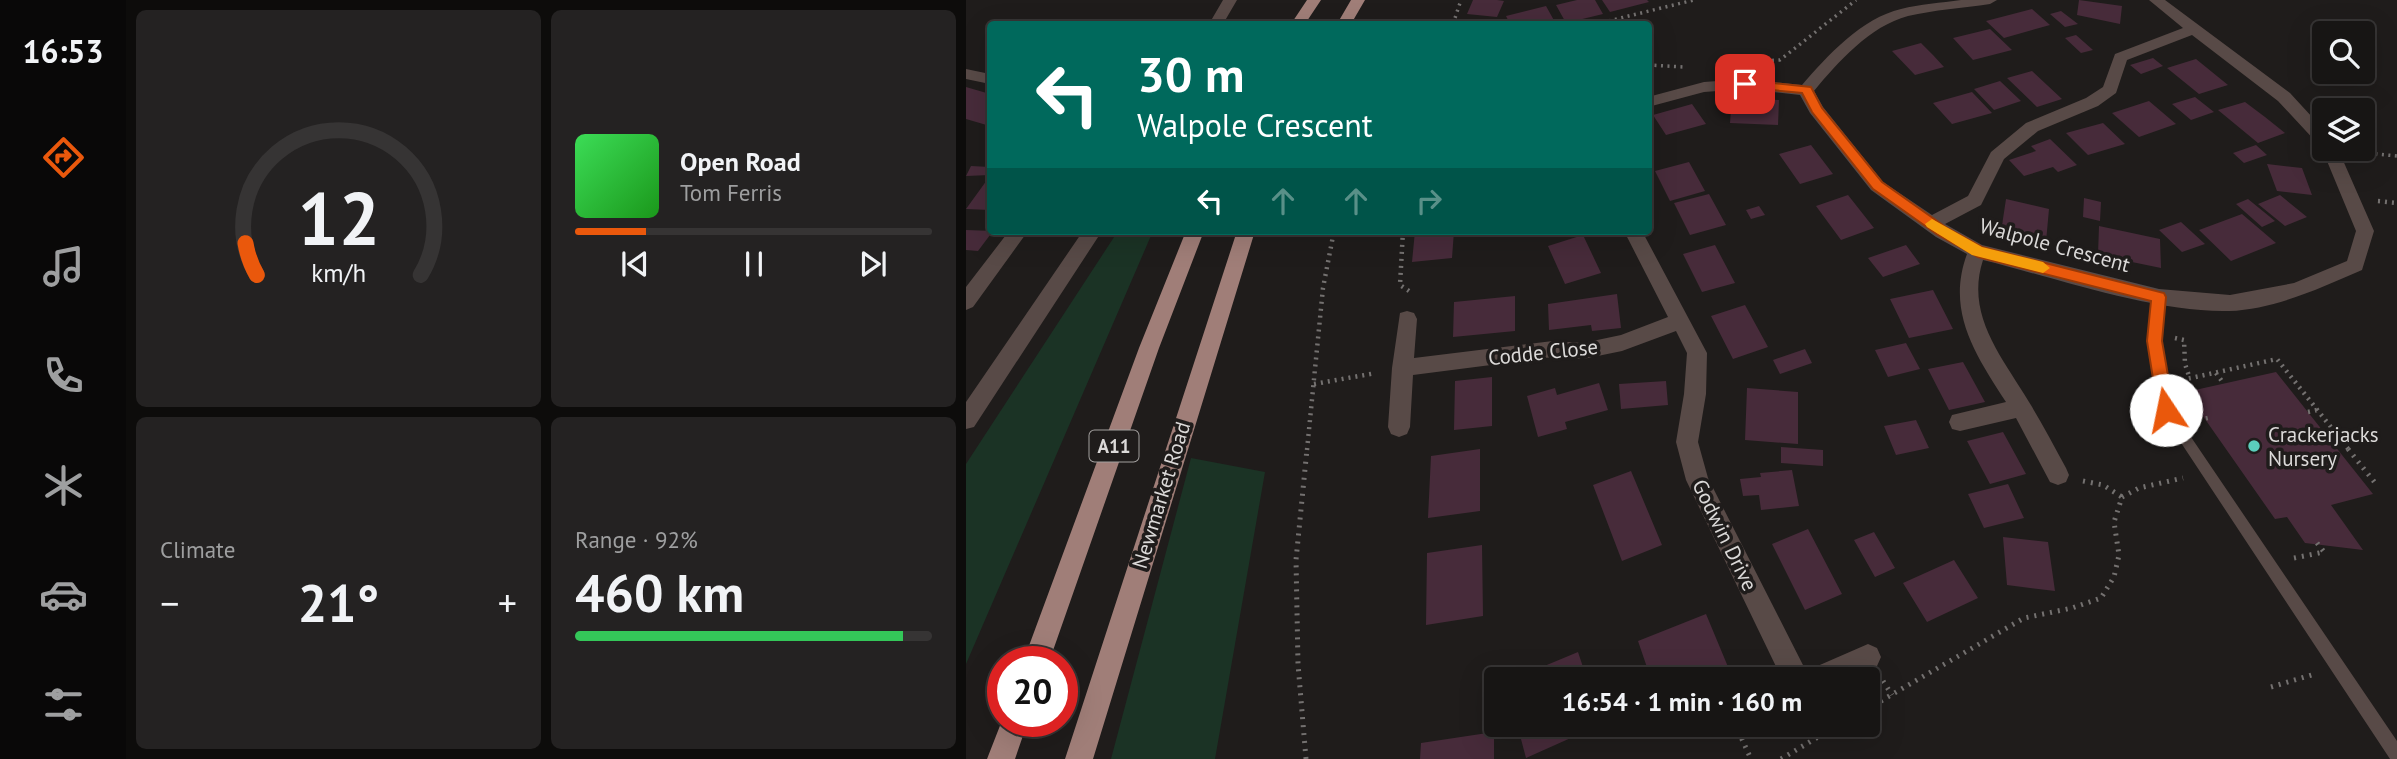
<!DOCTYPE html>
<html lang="en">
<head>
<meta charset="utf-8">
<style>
  :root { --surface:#171514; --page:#242222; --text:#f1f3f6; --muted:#9e9fa0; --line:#363434; --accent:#ea580c }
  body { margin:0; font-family:"PT Sans",sans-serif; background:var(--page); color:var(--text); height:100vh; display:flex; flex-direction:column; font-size:26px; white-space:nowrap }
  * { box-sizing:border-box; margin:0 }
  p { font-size:23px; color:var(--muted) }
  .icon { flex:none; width:38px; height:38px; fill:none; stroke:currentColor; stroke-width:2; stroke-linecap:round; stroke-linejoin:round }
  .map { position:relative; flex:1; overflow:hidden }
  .details { display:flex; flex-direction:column; gap:10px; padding:10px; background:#0d0c0b; width:840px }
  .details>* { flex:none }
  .hud { position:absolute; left:21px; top:21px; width:665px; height:214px; border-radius:7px; box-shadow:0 7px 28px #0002,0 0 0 2px var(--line); background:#00695c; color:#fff; overflow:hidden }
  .tools { position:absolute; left:1346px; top:21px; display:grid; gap:14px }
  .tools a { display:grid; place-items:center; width:63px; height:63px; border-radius:7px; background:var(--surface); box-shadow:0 7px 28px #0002,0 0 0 2px var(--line); font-size:35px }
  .speed { position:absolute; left:21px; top:646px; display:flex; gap:14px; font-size:35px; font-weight:700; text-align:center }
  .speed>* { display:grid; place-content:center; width:91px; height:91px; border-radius:50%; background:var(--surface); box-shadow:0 7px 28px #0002,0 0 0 2px var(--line); line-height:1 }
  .speed .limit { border:10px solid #d22; background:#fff; color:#111 }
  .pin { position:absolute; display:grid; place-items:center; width:60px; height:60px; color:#fff; margin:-30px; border-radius:14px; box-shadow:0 4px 10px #0006 }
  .me { position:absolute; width:77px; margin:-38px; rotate:349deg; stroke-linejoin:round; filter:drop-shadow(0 0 5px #0008) }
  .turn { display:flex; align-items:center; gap:24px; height:147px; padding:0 35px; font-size:32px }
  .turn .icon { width:91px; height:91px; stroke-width:2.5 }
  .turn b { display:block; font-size:49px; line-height:60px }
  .lanes { display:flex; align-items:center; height:66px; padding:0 35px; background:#0003; justify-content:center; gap:35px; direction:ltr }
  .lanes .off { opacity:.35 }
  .big { font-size:52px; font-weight:800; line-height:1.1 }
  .details .widget { flex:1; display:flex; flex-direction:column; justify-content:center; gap:10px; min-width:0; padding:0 24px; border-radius:10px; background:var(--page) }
  .details .dial { align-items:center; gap:0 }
  .dial svg { height:182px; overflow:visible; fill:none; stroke:var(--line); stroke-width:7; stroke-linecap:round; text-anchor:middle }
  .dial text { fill:var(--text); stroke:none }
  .song { display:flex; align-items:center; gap:21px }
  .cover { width:84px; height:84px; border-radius:10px; background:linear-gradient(135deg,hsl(130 70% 55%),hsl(120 70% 35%)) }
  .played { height:7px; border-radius:4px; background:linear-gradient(90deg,var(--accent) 20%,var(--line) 20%) }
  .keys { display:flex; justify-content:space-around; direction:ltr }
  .heat { display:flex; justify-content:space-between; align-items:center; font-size:38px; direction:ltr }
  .charge { height:10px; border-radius:5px; background:linear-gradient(90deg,#34c759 92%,var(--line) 0) }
  .details .tiles { flex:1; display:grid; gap:10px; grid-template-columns:repeat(2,1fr) }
  .trip { position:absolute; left:518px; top:667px; width:396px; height:70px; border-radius:7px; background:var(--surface); box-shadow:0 7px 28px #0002,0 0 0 2px var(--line); font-weight:800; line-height:70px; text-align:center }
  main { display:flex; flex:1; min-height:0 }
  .tab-bar { display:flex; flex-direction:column; width:126px; justify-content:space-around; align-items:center; background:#090808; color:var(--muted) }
  .tab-bar .icon { width:49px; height:49px }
  .tab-bar .on { color:var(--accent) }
  .tab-bar b { font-size:32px; color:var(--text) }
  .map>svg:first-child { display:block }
  .green { fill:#1b3325 }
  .building { fill:#472b3a }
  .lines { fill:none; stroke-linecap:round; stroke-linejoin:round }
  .path-far2 { stroke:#747170; stroke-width:3.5; stroke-dasharray:2 4.5; stroke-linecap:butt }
  .path-far1 { stroke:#747170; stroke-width:4.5; stroke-dasharray:2 5; stroke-linecap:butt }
  .path { stroke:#747170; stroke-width:5; stroke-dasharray:2 6; stroke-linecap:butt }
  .service { fill:#584a47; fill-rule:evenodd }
  .minor { fill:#584a47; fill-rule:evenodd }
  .trunk { fill:#a07e78; fill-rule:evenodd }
  .route { fill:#ea580c; stroke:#983908; stroke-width:2 }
  .slow { fill:#f59e0b }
  .poi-dot { fill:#5bcebc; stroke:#1f1c1b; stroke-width:2.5 }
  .labels { text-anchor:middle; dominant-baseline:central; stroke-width:7; stroke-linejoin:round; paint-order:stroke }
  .shield { fill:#1f1c1b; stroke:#a3a09f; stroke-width:2 }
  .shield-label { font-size:19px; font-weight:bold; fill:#dbd9d8 }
  .street-label { font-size:21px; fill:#dbd9d8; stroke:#1f1c1b }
  .poi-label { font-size:21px; fill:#dbd9d8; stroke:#1f1c1b; text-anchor:start }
</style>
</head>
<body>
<main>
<nav class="tab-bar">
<b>16:53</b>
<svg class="icon on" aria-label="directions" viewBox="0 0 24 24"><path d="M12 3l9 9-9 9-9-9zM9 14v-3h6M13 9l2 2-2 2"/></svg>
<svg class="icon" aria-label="music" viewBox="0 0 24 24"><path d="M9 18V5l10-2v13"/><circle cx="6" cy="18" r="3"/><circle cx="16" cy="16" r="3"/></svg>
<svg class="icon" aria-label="phone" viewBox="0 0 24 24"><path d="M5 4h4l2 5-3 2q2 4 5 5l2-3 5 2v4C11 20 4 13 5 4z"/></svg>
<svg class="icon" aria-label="climate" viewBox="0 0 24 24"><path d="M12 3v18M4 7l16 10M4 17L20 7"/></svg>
<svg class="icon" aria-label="car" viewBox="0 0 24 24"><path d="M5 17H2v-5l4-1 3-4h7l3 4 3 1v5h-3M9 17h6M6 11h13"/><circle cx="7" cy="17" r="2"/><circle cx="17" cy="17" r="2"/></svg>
<svg class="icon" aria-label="filters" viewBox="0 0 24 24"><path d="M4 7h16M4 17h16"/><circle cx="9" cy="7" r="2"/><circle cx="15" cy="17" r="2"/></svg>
</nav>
<section class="details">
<div class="tiles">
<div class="widget dial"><svg viewBox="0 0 100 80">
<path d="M14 69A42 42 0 1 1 86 69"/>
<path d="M14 69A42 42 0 0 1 9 55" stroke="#ea580c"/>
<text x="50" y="56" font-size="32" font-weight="700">12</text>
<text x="50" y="72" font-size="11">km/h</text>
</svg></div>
<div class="widget">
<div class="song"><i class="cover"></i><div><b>Open Road</b><p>Tom Ferris</p></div></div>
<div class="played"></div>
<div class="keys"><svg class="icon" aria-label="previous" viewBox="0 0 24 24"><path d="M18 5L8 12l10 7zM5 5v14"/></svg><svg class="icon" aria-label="pause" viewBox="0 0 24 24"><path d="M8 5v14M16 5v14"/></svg><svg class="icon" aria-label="next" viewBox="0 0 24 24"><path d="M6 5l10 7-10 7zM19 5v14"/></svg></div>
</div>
<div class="widget"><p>Climate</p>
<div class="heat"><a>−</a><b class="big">21°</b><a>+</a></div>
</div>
<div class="widget"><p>Range · 92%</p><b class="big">460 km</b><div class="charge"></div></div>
</div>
</section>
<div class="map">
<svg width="1431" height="759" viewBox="0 0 1431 759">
  <rect width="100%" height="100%" fill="#1f1c1b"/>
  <!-- green -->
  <path class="green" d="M152 231H187L0 664V464Z
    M225 458 299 472 249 759H145Z"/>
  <!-- building -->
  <path class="building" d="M507 0H531L538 1 531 17 501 14Z
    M611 0H629L637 14 600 23 590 5Z
    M636 0H681L683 2 644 12Z
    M1113 0 1156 6 1154 24 1111 15Z
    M580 6 590 24H544L540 16Z
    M1066 9 1084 25 1038 38 1020 21Z
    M1095 11 1112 24 1099 27 1084 14Z
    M1024 29 1046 50 1007 60 987 38Z
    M1110 35 1127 50 1115 53 1099 38Z
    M955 43 967 55 978 67 949 75 926 51Z
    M1187 58 1197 66 1175 74 1164 65Z
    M1230 59 1262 85 1233 94 1201 68Z
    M1066 71 1096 99 1071 107 1041 78Z
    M1034 81 1055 101 1028 110 1008 89Z
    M0 87 24 94V101L21 104 24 105V126L0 119Z
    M1006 92 1026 113 986 124 967 103Z
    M1229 97 1248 112 1225 120 1206 104Z
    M766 98 813 100 812 125 764 123Z
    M1183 101 1210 124 1173 137 1146 113Z
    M1279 102 1299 117 1319 133 1292 143 1252 110Z
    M726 104 740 124 700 135 687 115Z
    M1137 123 1159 144 1122 155 1100 133Z
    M1084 139 1111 165 1092 172 1087 167 1058 176 1043 160 1070 151 1065 146Z
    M845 145 867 174 834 184 813 154Z
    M1290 145 1301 155 1278 163 1267 153Z
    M723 162 739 191 704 201 689 171Z
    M1301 164 1336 168 1346 195 1311 191Z
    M5 166 24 167V175L0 176Z
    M21 180H24V210L0 209Z
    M743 194 760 225 724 235 708 203Z
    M882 195 908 228 875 240 850 206Z
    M1314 195 1341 217 1319 226 1292 204Z
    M1118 198 1135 202 1134 221 1117 217Z
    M1040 199 1083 209 1080 242 1035 232Z
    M1282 199 1309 221 1296 227 1270 204Z
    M793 206 799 215 785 219 780 210Z
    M1276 214 1310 243 1265 261 1233 230Z
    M1215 222 1239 244 1216 252 1193 230Z
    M1133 226 1194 239 1195 268 1132 255Z
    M0 230 27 231 12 251 0 250Z
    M449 231H488L486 258 446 262Z
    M617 235 635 273 599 284 582 246Z
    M749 245 769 283 736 292 717 254Z
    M940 245 954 264 917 277 902 258Z
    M967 290 987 329 943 338 924 299Z
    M651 294 655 328 626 331 625 325 583 330 582 304Z
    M549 296V331L487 337 488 302Z
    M779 305 802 347 767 359 745 316Z
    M940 343 954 369 922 377 909 350Z
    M839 349 846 363 814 374 807 360Z
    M997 362 1019 402 983 410 962 369Z
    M1310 372 1407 494 1365 505 1397 550 1339 543 1321 517 1309 519 1220 392Z
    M526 377V426L488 430 489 381Z
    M700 381 702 405 655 409 653 384Z
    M633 383 642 410 599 422 601 429 572 437 561 396 589 388 591 395Z
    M781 388 832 392V444L779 440Z
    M950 420 963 448 930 455 918 426Z
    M1037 432 1060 474 1024 484 1001 441Z
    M815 447 857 450V466L815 463Z
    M514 449V511L462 518 465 456Z
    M826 470 833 506 795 510 793 495 777 496 774 479 795 477 794 473Z
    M665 471 696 545 656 561 627 485Z
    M1042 484 1058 518 1018 528 1002 494Z
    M842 529 876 594 839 610 806 544Z
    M908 532 929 568 909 577 888 540Z
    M1037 537 1082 542 1089 591 1041 585Z
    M516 545 517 616 460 625 461 553Z
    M988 560 1012 598 961 622 937 583Z
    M740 614 765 674 754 679H685L672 641Z
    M612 652 621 679H547L576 667Z
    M551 724H636L560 758Z
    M528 732V759H454L455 743Z"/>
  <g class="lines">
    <!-- path-far2 -->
    <path class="path-far2" d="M487 24 495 0
      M630 24 728 0
      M793 61 814 60 890 0
      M682 65 718 67
      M1390 152 1431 156
      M1412 201H1415"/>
    <!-- path-far1 -->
    <path class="path-far1" d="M1412 201 1431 203
      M437 231 434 285 443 291
      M1209 338 1218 340 1219 364 1224 379
      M1250 373 1258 384
      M1216 380 1311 359 1383 450
      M348 384 410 373
      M1342 412 1351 410
      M1233 420 1246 417
      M341 450 357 288 368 231"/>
    <!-- path -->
    <path class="path" d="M1382 449 1410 484
      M1117 481 1137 485 1156 497
      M1328 558 1358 552 1351 543
      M917 681 926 695
      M1305 687 1349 674
      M901 709 1058 618 1106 608 1135 598 1148 577 1153 555 1148 522 1156 497 1173 488 1217 478
      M769 724 785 759
      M340 759 332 664 330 560 341 449
      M815 759 874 724"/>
    <!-- service -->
    <path class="service" d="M1193 293 1199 297 1194 341 1206 409 1431 741V759H1424L1196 414 1182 341 1187 297Z"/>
    <!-- minor -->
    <path class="minor" d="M257 0H271L257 24H243Z
      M995 0H1031L1024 4C997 8 968 10 942 16 904 26 872 62 848 91L857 107 917 182 966 215 1002 196 1025 152 1060 123 1120 98 1137 87 1149 54 1217 28 1183 0H1199L1324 93 1358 130V149H1372L1408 231 1396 270C1354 288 1310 309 1263 311 1190 313 1090 278 1017 260 999 315 1036 357 1063 402 1076 423 1088 446 1100 468L1103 475 1100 482 1092 485 1084 482 1050 418 994 431 986 429 983 422 986 415 1040 402C1009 354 980 311 1001 254L970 237 905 190 844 113 834 95 779 89 738 92 682 107V97L738 82 779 79 836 85C861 56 896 18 935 9 954 4 975 3 995 0ZM1226 35 1312 101 1352 144 1358 146 1356 149 1390 231 1381 261 1328 283 1264 295 1193 289 1016 245 979 224 1015 205 1038 159 1072 131 1132 106 1150 93 1161 60Z
      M0 69 24 74V84L0 79Z
      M43 231H62L7 307 0 310V287Z
      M117 231H136L8 427 0 429V402Z
      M658 231H676L741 353 740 394 732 442 742 478 840 671 902 644 911 648 915 657 911 666 881 679H816L720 480 710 442 718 394 721 353 710 331 656 351 617 359 587 357 447 375 444 427 441 434 433 437 425 434 422 427 426 368 434 313 441 311 448 313 451 319 448 358 587 341 617 343 655 335 702 317Z"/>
    <!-- trunk -->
    <path class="trunk" d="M341 0H355L339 24H325Z
      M385 0H399L385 24H371Z
      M220 231H238L193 348 83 662H57L173 348Z
      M271 231H289L127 759H99Z
      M37 718V721H62L49 759H21Z"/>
  </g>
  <!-- route -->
  <path class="route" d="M779 80 845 87 856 108 916 182 981 228 1016 247 1198 293 1200 297 1196 341 1208 410 1206 415H1194L1192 410 1181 341 1185 301 1012 257 972 235 907 189 846 112 836 93 775 87 773 84Z"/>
  <!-- slow -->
  <path class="slow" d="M966 219 1016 247 1077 262 1084 268 1077 273 1006 255 961 227 959 224Z"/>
  <!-- markers -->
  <circle class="poi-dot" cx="1288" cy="446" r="7"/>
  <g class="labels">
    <!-- shield labels -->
    <rect class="shield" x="123.5" y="430.5" width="49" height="31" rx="5"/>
    <g class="shield-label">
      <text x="148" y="446">A11</text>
    </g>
    <!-- street labels -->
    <g class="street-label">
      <text transform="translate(1089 245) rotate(15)">Walpole Crescent</text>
      <text transform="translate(577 352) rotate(-6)">Codde Close</text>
      <text transform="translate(195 495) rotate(-73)">Newmarket Road</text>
      <text transform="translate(759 535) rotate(64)">Godwin Drive</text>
    </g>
    <!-- poi labels -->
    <g class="poi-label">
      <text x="1302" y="434">Crackerjacks<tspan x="1302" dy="24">Nursery</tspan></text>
    </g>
  </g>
</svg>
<div class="tools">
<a><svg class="icon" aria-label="search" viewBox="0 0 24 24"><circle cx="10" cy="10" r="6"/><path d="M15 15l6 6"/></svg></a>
<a><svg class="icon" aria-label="layers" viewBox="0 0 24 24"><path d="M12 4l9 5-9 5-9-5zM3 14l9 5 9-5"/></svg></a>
</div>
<div class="speed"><div class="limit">20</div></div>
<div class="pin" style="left:779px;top:84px;background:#d93025"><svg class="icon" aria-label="arrive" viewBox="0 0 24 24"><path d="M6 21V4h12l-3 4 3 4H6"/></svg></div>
<svg class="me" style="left:1200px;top:410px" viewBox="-20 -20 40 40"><circle r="19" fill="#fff"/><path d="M0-13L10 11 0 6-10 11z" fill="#ea580c"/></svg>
<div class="trip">16:54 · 1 min · 160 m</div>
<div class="hud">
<div class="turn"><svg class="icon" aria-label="left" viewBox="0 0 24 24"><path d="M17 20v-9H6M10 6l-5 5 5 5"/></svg><div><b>30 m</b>Walpole Crescent</div></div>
<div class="lanes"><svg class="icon" aria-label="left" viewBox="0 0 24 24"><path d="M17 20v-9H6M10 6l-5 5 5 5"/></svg><svg class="icon off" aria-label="ahead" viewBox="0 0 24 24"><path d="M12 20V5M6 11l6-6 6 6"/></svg><svg class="icon off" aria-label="ahead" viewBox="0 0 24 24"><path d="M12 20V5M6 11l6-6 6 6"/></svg><svg class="icon off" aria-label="right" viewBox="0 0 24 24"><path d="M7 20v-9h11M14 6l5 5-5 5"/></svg></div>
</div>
</div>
</main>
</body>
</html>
